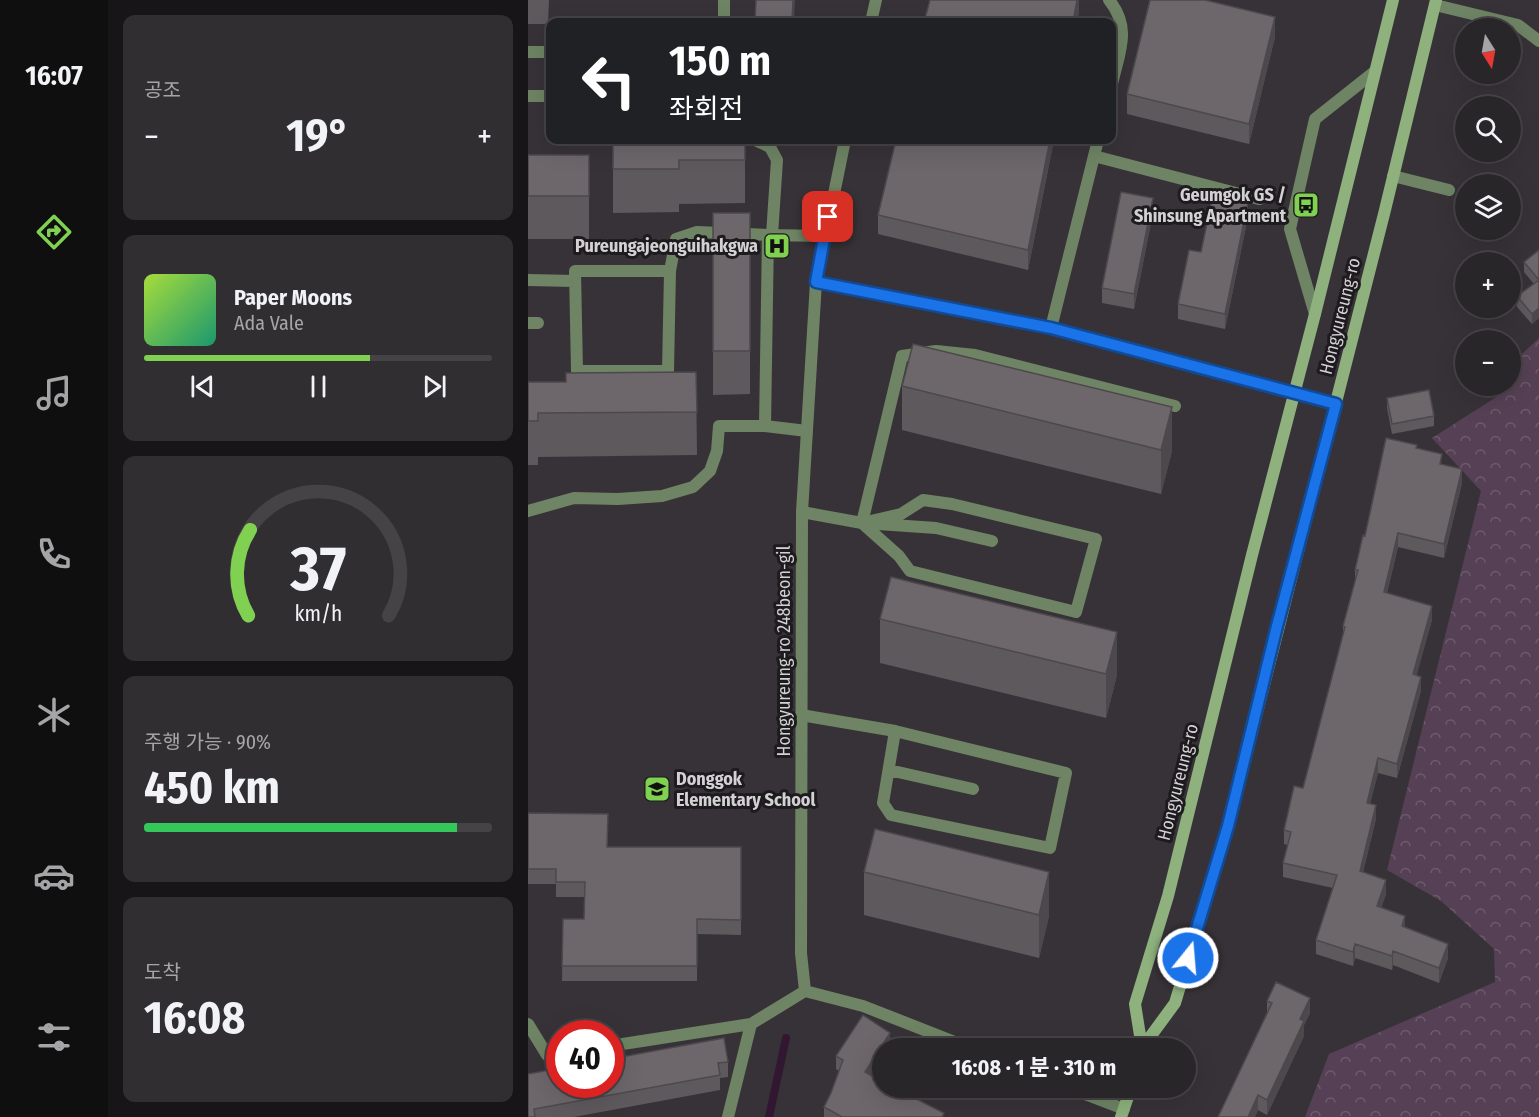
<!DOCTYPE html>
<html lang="ko">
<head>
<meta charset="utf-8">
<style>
  :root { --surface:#292629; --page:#312e31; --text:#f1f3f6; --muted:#a5a5a8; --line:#454346; --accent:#80d051 }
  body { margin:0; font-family:"Fira Sans Condensed","Noto Sans KR",sans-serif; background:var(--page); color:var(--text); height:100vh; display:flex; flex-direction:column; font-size:22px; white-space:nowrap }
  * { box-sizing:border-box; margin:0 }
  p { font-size:20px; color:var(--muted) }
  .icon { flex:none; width:33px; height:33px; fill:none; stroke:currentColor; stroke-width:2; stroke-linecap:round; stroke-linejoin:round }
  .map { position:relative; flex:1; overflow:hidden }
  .panel { display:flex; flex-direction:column; gap:15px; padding:15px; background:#171517; width:420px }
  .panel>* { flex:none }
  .top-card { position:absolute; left:18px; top:18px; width:570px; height:126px; border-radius:12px; box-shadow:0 6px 24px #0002,0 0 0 2px var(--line); background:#202124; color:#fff; overflow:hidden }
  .needle { width:39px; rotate:169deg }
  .tools { position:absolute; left:927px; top:18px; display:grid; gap:12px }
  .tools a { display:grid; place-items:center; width:66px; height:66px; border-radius:50%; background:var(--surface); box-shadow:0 6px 24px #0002,0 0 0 2px var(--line); font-size:30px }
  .speed { position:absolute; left:18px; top:1020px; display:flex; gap:12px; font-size:30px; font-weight:700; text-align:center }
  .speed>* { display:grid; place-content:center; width:78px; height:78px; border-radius:50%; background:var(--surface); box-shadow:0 6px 24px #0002,0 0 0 2px var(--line); line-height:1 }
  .speed .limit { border:9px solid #d22; background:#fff; color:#111 }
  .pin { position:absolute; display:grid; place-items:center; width:51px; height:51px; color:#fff; margin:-26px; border-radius:12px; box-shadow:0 3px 9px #0006 }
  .me { position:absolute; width:66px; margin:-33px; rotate:17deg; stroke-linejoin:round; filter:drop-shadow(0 0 4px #0008) }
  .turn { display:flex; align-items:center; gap:21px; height:126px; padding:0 24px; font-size:27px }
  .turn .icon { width:78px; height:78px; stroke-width:2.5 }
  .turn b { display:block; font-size:42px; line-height:51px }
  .big { font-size:45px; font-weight:700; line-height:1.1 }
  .panel .tile { flex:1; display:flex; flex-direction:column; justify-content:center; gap:9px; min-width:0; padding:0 21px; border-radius:12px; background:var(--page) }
  .panel .dial { align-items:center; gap:0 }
  .dial svg { height:156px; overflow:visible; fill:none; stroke:var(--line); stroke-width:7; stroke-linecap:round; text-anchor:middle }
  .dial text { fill:var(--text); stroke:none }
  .song { display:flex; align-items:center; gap:18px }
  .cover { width:72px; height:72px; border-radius:9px; background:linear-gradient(135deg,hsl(80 70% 55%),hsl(160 70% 35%)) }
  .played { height:6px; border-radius:3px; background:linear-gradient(90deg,var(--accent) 65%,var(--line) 65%) }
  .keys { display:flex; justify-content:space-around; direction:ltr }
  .heat { display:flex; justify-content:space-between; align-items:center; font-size:33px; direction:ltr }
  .charge { height:9px; border-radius:4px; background:linear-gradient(90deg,#34c759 90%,var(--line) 0) }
  .trip { position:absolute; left:344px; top:1038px; width:324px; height:60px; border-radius:30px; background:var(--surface); box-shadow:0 6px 24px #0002,0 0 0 2px var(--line); font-weight:700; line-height:60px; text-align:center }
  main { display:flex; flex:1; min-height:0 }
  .tab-bar { display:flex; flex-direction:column; width:108px; justify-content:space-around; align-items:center; background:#100f10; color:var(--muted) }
  .tab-bar .icon { width:42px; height:42px }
  .tab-bar .on { color:var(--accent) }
  .tab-bar b { font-size:27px; color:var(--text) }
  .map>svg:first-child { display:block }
  .forest { fill:url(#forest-crowns) }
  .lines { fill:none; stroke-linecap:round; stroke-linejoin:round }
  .stream { stroke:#311731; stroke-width:8 }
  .lane { stroke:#6e8464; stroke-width:12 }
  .street { stroke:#6e8464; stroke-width:12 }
  .secondary { stroke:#8eb17d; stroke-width:12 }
  .wall { fill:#5e595d }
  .shaded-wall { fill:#4c484c }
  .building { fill:#6d676c; stroke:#4c484c; stroke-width:1.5 }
  .route-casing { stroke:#114b97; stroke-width:15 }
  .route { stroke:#1a73e8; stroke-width:10 }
  .labels { text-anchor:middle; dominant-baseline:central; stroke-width:6; stroke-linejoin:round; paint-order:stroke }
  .poi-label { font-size:18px; font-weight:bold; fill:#d4d1d4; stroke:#1d1b1d; text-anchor:end }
  .street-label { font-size:18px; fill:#d4d1d4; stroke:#1d1b1d }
</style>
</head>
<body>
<main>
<nav class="tab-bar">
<b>16:07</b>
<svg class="icon on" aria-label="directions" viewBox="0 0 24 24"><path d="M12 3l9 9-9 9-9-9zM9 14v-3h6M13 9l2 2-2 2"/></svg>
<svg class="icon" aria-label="music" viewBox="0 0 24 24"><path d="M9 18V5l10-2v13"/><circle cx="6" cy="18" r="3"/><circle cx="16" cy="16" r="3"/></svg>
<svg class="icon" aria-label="phone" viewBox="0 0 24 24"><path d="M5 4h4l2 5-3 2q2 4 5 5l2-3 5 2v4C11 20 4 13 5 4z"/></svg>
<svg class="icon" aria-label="climate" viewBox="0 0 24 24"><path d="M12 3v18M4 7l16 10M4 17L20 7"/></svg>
<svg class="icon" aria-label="car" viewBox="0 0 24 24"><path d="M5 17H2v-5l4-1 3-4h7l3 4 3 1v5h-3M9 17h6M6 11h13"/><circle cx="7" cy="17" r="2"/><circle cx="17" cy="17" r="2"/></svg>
<svg class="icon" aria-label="filters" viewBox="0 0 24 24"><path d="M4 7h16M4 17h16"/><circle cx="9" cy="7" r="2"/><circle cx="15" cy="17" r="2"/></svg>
</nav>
<section class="panel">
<div class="tile"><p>공조</p>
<div class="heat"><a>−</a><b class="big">19°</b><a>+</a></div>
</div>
<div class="tile">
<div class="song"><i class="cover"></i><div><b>Paper Moons</b><p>Ada Vale</p></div></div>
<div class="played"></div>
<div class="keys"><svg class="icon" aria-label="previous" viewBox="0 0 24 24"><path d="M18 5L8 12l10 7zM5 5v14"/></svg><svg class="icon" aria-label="pause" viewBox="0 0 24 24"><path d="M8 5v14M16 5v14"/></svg><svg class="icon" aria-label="next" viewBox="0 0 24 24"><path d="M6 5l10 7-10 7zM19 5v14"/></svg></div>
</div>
<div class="tile dial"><svg viewBox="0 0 100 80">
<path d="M14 69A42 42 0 1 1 86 69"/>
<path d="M14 69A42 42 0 0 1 15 25" stroke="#80d051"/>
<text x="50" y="56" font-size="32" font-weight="700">37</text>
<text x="50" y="72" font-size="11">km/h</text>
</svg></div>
<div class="tile"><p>주행 가능 · 90%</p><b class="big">450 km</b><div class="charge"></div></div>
<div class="tile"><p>도착</p><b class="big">16:08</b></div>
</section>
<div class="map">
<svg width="1011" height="1117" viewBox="0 0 1011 1117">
  <defs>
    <pattern id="forest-crowns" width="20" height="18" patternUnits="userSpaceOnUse" patternTransform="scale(1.5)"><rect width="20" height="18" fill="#564055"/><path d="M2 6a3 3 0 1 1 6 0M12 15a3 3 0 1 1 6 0" fill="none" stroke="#6d5b6d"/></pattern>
  </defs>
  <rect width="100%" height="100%" fill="#373237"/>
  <!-- forest -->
  <path class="forest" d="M1011 338V1117H777L801 1054 967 982 966 949 913 901 859 870 953 491 904 438 984 387 983 364Z"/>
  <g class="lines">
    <!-- stream -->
    <path class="stream" d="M241 1117 258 1038"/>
    <!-- lane -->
    <path class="lane" d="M581 0C604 28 591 53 584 84
      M907 5 990 25 1011 41
      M196 22V0
      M0 52H22
      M0 96H22
      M227 140 242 147 249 160 244 235
      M570 140 523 328 808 404
      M566 156 731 199
      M865 176 921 190
      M142 271H47L49 371H140L142 271 148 239 169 232 240 235
      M0 280 47 281
      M288 282 523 328
      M787 314 762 229 787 119 845 73
      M0 323H10
      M237 426 240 235 296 236
      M0 511 46 498 90 499 134 496 165 487 182 471 189 451 191 426H237L279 431
      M274 512 334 523 371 556 382 571 548 612 568 539 424 504 395 500 373 514 334 523
      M334 523 374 356 408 351 447 355 647 406
      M350 524 408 528 464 541
      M273 715 367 731 355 803 363 815 522 848 538 773 367 731
      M361 770 445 789"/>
    <!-- street -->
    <path class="street" d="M343 22 348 0
      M317 140 288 282 274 512 273 953 277 991 335 1006 442 1048
      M0 1024 19 1055 32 1054
      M82 1046 223 1024 277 991
      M541 1088 596 1109
      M200 1117 223 1024"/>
    <!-- secondary -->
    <path class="secondary" d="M614 1048 647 1003 700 826 856 214 908 0
      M614 1048 607 1004 640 896 724 555 787 314 865 0
      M593 1117 603 1088"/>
  </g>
  <!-- wall -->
  <path class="wall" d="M0 0H21L20 24H0Z
    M747 37 721 144 599 114V94Z
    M85 140H217V203L151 204V212L85 213Z
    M526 140 500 270 350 234V215Z
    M0 155H61V239H0Z
    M185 213 222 351V394L185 395Z
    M625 213 606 309 574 303V288Z
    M720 217 697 329 650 319V304L673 252Z
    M1011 250V318L1004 324 989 307V296L1006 284 996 272V262Z
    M168 372 169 455 10 457V465H0V382H38Z
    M374 386 644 451 633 494 374 430Z
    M859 398 906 416V426L864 434 859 408Z
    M889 449 914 464 934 483 916 558 870 547 859 593 904 620 888 675 893 691 869 778 850 773 842 803 848 819 835 872 858 894 853 908 877 927 920 958 911 983 865 965 864 970 827 958 825 966 788 954V940L805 888 755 877V863L760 845 756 844V830L775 788 815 636V626L827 582V570L837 536Z
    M352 619 589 675 578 718 352 663Z
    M0 813 80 847H213V935L169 934V981H34L35 919H56L57 897H28V884H0Z
    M336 872 521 916 511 958 336 915Z
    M739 1001 782 1013 776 1025V1036L739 1115 730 1110 727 1117 739 1013Z
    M362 1046 354 1048V1059L343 1075 416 1117H296V1107L303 1093 311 1071 308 1069V1056Z
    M200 1062V1077L192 1078V1090L46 1117H0V1074Z"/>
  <!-- shaded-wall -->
  <path class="shaded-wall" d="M265 0H267L266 22H264Z
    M549 0H551V14L549 22H545Z
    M747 17V37L721 144V124Z
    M522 140H526L500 270V250Z
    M625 198V213L606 309V294Z
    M720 202V217L697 329V314Z
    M1011 308V318L1004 324V314Z
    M644 407V451L633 494V450Z
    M934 469V483L916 558V544Z
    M870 533V547L856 606V592Z
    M904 606V620L885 689V674Z
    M589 632V675L578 718V674Z
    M893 677V691L869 778V764Z
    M850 758V773L839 817V803Z
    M848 805V819L832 885V871Z
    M521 872V916L511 958V915Z
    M858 880V894L849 921V906Z
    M877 916V930L874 926Z
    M827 944V958L825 966V952Z
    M920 944V958L911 983V968Z
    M865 951V965L864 970V956Z
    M782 998V1013L776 1025V1036L739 1115V1100L772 1019Z
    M362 1033V1046L361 1048H354V1059L337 1085V1072Z
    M730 1095V1110L727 1117H720Z"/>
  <!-- building -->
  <path class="building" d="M228 0H265L264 22H227Z
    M402 0H549L545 22H396Z
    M622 0H677L747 17 721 124 599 94Z
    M85 140H217V160H151V169H85Z
    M368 140H522L500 250 350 215Z
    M0 155H61V196H0Z
    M593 192 625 198 606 294 574 288Z
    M685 195 720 202 697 314 650 304 661 250 673 252Z
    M185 213H222V351H185Z
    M1011 250V308L1004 314 989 296 1011 280 996 262Z
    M385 344 644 407 633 450 374 386Z
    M168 372 169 412 10 413V421H0V382H38V373Z
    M901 390 906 416 864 424 859 398Z
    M858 438 889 445 888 448 914 454 912 464 934 469 916 544 870 533 856 592 904 606 885 674 893 677 869 764 850 758 839 803 848 805 832 871 858 880 849 906 877 916 874 926 920 944 911 968 865 951 864 956 827 944 825 952 788 940 809 875 755 863 763 832 756 830 766 786 775 788 817 627 815 626 830 570H827L835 535 837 536Z
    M363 577 589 632 578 674 352 619Z
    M0 813 80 814 79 847H213V920L169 919V966H34L35 919H56L57 882H28V869H0Z
    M347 829 521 872 511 915 336 872Z
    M748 982 782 998 772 1019 776 1021 739 1100 730 1095 720 1117H690L744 1003 739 1001Z
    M335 1015 362 1033 337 1072 354 1081V1088H367L416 1113 414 1117H314L296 1107 303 1093 315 1060 308 1056Z
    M196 1038 200 1062 190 1063 192 1075 6 1109 7 1117H0V1074L32 1068V1084H82V1059Z"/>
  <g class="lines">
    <!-- route casing -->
    <g class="route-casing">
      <path id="route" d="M300 217 288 282 523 328 808 404 749 626 700 826 660 958"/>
    </g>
    <!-- route -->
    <use href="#route" class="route"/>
  </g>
  <!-- icons -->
  <defs>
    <g id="bus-square" transform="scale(1.35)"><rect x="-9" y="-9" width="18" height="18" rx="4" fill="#80d051" stroke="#1d1b1d"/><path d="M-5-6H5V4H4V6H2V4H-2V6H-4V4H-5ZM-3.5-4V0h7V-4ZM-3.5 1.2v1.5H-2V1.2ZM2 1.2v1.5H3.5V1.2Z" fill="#111"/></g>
    <g id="hospital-square" transform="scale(1.35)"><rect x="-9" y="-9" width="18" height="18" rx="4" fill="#80d051" stroke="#1d1b1d"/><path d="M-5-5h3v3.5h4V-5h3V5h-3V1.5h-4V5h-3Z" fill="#111"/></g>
    <g id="school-square" transform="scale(1.35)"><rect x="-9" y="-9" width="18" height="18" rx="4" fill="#80d051" stroke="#1d1b1d"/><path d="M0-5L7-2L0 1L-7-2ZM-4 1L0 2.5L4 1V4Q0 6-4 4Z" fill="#111"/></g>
  </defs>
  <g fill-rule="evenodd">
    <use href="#bus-square" x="778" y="205"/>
    <use href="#hospital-square" x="249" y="246"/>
    <use href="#school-square" x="129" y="789"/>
  </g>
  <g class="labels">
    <!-- poi labels -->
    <g class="poi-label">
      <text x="758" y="195">Geumgok GS /<tspan x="758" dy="21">Shinsung Apartment</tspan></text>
      <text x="230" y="246">Pureungajeonguihakgwa</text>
      <text x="148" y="779" text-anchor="start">Donggok<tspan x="148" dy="21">Elementary School</tspan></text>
    </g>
    <!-- street labels -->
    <g class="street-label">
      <text transform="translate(812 316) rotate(-76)">Hongyureung-ro</text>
      <text transform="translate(256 651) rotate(-90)">Hongyureung-ro 248beon-gil</text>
      <text transform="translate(650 782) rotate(-76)">Hongyureung-ro</text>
    </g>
  </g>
</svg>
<div class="tools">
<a><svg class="needle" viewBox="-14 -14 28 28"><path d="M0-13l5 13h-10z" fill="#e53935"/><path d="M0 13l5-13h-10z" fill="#a5a5a8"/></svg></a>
<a><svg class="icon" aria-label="search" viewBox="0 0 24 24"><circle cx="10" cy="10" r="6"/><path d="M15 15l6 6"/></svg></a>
<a><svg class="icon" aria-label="layers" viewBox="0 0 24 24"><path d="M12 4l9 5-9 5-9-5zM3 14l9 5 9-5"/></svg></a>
<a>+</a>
<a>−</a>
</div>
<div class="speed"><div class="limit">40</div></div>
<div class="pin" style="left:300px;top:217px;background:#d93025"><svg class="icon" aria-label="arrive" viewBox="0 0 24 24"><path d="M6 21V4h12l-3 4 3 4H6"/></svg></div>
<svg class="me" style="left:660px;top:958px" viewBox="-20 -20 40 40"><circle r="17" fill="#1a73e8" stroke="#fff" stroke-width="3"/><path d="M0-11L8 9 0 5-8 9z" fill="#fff"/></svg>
<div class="trip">16:08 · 1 분 · 310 m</div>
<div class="top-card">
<div class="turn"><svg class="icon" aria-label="left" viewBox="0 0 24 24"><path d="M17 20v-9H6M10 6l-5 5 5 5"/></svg><div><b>150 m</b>좌회전</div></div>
</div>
</div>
</main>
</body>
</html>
